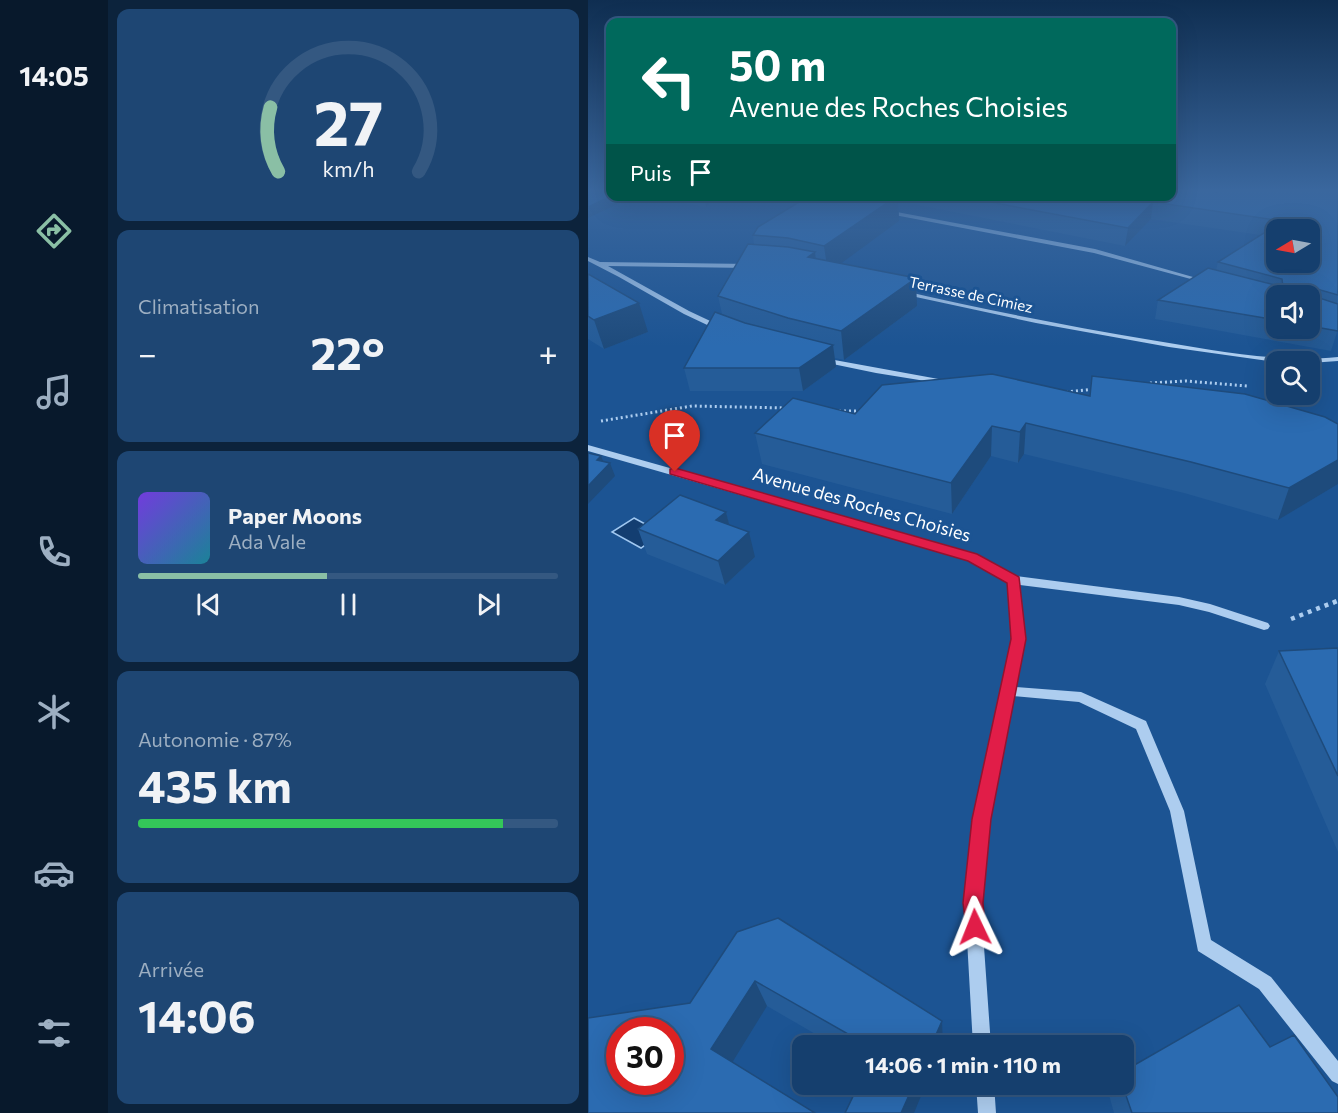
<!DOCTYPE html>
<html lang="fr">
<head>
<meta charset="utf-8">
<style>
  :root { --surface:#153f6e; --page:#1e4673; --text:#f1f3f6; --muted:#9dafc2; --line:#345881; --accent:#8abfa5 }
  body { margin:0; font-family:Commissioner,sans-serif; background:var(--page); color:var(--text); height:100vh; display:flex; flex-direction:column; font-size:22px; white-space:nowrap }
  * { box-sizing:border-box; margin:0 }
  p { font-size:20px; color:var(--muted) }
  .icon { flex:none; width:33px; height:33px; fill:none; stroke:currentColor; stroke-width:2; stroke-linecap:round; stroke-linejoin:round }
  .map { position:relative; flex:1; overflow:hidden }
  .drawer { display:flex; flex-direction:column; gap:9px; padding:9px; background:#0c233c; width:480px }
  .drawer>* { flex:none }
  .top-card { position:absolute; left:18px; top:18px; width:570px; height:183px; border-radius:12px; box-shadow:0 6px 24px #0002,0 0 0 2px var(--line); background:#00695c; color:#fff; overflow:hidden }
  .needle { width:39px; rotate:260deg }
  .buttons { position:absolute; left:678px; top:219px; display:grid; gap:12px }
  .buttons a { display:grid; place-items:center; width:54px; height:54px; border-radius:12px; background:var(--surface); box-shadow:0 6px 24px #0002,0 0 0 2px var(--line); font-size:30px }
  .speed { position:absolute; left:18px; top:1017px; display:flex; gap:12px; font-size:30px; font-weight:700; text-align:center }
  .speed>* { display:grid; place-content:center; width:78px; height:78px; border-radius:50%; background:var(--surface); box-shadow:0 6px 24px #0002,0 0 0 2px var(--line); line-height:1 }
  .speed .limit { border:9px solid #d22; background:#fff; color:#111 }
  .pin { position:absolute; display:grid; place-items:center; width:51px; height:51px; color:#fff; margin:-62px -26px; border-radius:50% 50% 50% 0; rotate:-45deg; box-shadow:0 0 6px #0007 }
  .pin .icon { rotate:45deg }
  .me { position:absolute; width:66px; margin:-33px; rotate:358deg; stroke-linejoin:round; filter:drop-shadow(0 0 4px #0008) }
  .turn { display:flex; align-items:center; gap:21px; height:126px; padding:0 24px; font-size:27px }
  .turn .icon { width:78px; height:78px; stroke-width:2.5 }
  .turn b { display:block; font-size:42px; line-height:51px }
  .then { display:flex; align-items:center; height:57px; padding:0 24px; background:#0003; gap:12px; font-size:22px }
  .big { font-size:45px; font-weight:700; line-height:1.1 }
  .drawer .tile { flex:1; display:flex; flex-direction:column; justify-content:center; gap:9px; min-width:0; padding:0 21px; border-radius:12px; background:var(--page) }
  .drawer .dial { align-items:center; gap:0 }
  .dial svg { height:156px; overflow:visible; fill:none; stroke:var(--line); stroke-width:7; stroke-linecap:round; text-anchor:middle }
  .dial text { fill:var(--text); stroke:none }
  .song { display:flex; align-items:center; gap:18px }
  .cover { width:72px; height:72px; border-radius:9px; background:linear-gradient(135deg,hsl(260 70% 55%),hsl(190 70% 35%)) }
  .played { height:6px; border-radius:3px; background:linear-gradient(90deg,var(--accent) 45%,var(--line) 45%) }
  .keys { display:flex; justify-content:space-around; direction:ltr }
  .heat { display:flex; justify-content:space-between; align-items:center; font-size:33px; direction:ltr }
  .charge { height:9px; border-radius:4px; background:linear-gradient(90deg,#34c759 87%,var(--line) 0) }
  .trip { position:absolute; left:204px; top:1035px; width:342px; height:60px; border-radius:12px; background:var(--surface); box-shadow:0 6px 24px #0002,0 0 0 2px var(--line); font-weight:700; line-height:60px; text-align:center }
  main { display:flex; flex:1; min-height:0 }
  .dock { display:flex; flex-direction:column; width:108px; justify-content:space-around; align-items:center; background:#08192c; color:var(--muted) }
  .dock .icon { width:42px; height:42px }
  .dock .on { color:var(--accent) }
  .dock b { font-size:27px; color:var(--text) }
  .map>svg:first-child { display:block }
  .water { fill:#133e71; stroke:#a0c8f1; stroke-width:1.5 }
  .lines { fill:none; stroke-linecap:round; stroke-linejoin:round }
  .path-far2 { stroke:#adcdef; stroke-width:3; stroke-dasharray:2 3; stroke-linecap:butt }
  .path-far1 { stroke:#adcdef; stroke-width:4; stroke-dasharray:3 4.5; stroke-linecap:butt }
  .path { stroke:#adcdef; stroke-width:4.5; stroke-dasharray:4 5; stroke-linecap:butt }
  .minor { fill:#adcdef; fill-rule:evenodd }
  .wall { fill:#255c98; fill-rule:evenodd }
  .shaded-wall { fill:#1e4b7c }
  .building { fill:#2b6bb1; stroke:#1e4b7c; stroke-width:1.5; fill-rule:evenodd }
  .route { fill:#e11d48; stroke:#92132f; stroke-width:1.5 }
  .labels { text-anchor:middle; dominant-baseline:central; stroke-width:6; stroke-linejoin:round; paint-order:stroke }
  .far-street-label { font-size:15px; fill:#fff; stroke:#1c5493 }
  .street-label { font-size:18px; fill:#fff; stroke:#1c5493 }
</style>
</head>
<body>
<main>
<nav class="dock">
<b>14:05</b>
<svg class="icon on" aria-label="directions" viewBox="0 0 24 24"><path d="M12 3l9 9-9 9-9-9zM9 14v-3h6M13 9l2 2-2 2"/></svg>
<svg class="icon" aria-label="music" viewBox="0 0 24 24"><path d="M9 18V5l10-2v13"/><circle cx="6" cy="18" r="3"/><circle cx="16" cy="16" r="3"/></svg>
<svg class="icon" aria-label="phone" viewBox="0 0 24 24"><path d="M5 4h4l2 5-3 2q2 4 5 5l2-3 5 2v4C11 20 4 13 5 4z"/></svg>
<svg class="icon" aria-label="climate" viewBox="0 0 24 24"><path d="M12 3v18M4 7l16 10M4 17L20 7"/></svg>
<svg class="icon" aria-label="car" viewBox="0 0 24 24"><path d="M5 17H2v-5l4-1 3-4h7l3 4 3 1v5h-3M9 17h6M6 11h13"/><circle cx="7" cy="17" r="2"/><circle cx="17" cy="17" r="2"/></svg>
<svg class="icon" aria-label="filters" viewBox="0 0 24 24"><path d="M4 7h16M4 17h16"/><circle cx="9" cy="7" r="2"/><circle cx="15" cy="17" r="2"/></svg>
</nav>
<section class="drawer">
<div class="tile dial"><svg viewBox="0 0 100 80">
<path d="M14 69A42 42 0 1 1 86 69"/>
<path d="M14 69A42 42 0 0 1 10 36" stroke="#8abfa5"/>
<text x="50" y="56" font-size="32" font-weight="700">27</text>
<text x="50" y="72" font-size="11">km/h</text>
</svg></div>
<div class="tile"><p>Climatisation</p>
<div class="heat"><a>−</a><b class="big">22°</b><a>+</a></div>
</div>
<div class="tile">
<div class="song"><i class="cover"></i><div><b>Paper Moons</b><p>Ada Vale</p></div></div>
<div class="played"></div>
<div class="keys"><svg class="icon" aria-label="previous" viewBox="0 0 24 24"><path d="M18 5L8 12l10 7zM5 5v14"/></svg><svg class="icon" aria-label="pause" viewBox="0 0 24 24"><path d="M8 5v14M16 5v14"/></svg><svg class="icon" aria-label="next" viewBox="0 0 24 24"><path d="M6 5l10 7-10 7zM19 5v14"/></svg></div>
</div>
<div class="tile"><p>Autonomie · 87%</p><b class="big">435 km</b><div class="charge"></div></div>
<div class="tile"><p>Arrivée</p><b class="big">14:06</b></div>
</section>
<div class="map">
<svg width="750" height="1113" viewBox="0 0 750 1113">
  <rect width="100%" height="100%" fill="#1c5493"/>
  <!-- water -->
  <path class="water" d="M46 518 74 533 53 548 24 532Z"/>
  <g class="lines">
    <!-- path-far2 -->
    <path class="path-far2" d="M562 383 598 381 659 386
      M478 392 507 389
      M251 411H274
      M13 421 104 406 199 408"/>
    <!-- path-far1 -->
    <path class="path-far1" d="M745 603 750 601"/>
    <!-- path -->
    <path class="path" d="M703 619 749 601"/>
    <!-- minor -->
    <path class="minor" d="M203 196H216L235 201 232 203Z
      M298 210 507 249 619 281 614 282 506 253 296 213V211Z
      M0 257 12 262 162 264 165 266 162 268 20 266 101 311 135 327 136 329 132 331 96 314 31 277 0 261Z
      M316 291C398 310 480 326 563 340 625 350 687 363 750 357V361L722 363V362H687L581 347 448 323 314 294V292Z
      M230 357 356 380 360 382 356 384 288 373 230 361Z
      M0 445 388 554 428 576 591 597 622 604 680 623 682 626 680 629 676 630 621 612 591 605 432 585 436 639 427 687 493 692 558 721 596 811 623 940 683 977 750 1061V1084L744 1081 671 989 610 951 582 811 548 729 491 702 425 696 401 819 393 904 403 1046H385L377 904 387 819 424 639 421 582 380 560 0 451Z
      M388 1084H406L408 1113H390Z"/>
  </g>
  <!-- wall -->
  <path class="wall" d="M584 190H750V329L743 351 567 319 570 300 628 270 630 262 672 235 563 219 537 246 310 201 311 221 252 263 329 306 256 360 247 358 248 367 215 391H102L96 368 134 314 130 296 166 244 165 235 221 196H584ZM688 296H722V328H688Z
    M67 196H129L118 207 67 198Z
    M0 274 60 332 16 349 0 339Z
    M504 376 737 417 690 520 596 493 436 454 430 463 403 456 364 514 174 464 167 433 267 414 502 396Z
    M138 512 141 525 167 557 137 585 59 554 50 529Z
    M750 648V852L677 684 691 651Z
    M149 932 355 1045V1046H248L179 1006 0 1113 102 1003Z
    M682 1047 750 1113H526L521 1095 526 1084H536Z"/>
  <!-- shaded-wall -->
  <path class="shaded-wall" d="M23 196H47L0 218V207Z
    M116 196H129L118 207Z
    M310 196 311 221 240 273 236 246Z
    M565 202 563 219 537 246 540 228Z
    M227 252 230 279 220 257Z
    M328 278 329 306 256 360 253 331Z
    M51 303 60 332 16 349 6 320Z
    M245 345 248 367 215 391 211 368Z
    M438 423 436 454 430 463 432 432Z
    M404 426 403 456 364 514 363 483Z
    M13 456 18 468 22 463 27 476 0 504V486L9 460Z
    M750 460V484L690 520 701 488Z
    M138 512 144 536 128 520Z
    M161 532 167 557 137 585 130 561Z
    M167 981 179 1006 139 1071 123 1049Z
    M354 1021 355 1046H343Z
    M326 1084H338L326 1113H313Z"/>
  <!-- building -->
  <path class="building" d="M0 190H22V196H23L0 207Z
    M584 190H621L628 192 630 190H750V295L729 289 726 291 728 297 750 304V331L722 326V296H688V320L570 300 620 268 695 287 694 279 630 262 695 221 565 202 540 228 370 196H584ZM688 230H722V262H688Z
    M221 196H309L236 246 200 238 165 235 170 227Z
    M160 244 200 247 227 252 220 257 328 278 253 331 200 318 130 296Z
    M0 274 51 303 6 320 0 316Z
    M127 312 157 323 245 345 211 368H96Z
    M404 374 502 396 504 376 657 394 737 417 750 424V460L701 488 603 462 438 423 432 432 404 426 363 483 167 433 205 398 267 414 294 385Z
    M0 453 13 456 9 460 22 463 0 486Z
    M92 495 138 512 128 520 161 532 130 561 50 529Z
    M750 648V776L691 651Z
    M190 918 354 1021 343 1046H281L167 981 123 1049 227 1113H0V1018L102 1003 149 932ZM32 1030H82V1082H32Z
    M651 1005 682 1047 706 1035 750 1097V1113H544L534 1084H536V1071Z
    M271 1084H326L313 1113H257Z"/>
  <!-- sky -->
  <linearGradient id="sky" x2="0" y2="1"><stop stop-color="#0f2e51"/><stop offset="0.55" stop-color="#3a679e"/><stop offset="1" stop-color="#3a679e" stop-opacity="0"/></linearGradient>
  <rect width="750" height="346" fill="url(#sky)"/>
  <!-- route -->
  <path class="route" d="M87 468 389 554 431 577 438 639 403 819 395 903 397 927 394 934 387 937 379 934 375 903 384 819 423 639 419 583 380 561 82 474V469Z"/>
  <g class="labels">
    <!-- far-street labels -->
    <g class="far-street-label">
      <text transform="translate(383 294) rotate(12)">Terrasse de Cimiez</text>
    </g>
    <!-- street labels -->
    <g class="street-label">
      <text transform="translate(274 504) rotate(16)">Avenue des Roches Choisies</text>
    </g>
  </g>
</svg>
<div class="buttons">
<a><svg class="needle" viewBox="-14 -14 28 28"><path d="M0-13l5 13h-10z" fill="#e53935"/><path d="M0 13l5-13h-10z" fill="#9dafc2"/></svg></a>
<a><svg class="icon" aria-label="sound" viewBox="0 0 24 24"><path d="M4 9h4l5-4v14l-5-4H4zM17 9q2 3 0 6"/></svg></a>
<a><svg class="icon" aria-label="search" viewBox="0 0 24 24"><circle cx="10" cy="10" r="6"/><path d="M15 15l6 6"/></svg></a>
</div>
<div class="speed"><div class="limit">30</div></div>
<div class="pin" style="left:87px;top:472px;background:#d93025"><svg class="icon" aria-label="arrive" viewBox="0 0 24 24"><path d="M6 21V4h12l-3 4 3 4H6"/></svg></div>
<svg class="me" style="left:387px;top:927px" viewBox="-20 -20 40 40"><path d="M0-17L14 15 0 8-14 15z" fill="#e11d48" stroke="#fff" stroke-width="4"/></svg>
<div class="trip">14:06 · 1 min · 110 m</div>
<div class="top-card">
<div class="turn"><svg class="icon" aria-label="left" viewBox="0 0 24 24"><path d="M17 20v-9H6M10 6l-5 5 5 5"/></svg><div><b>50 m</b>Avenue des Roches Choisies</div></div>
<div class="then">Puis<svg class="icon" aria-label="arrive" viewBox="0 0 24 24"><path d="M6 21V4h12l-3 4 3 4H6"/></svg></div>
</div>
</div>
</main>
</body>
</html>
